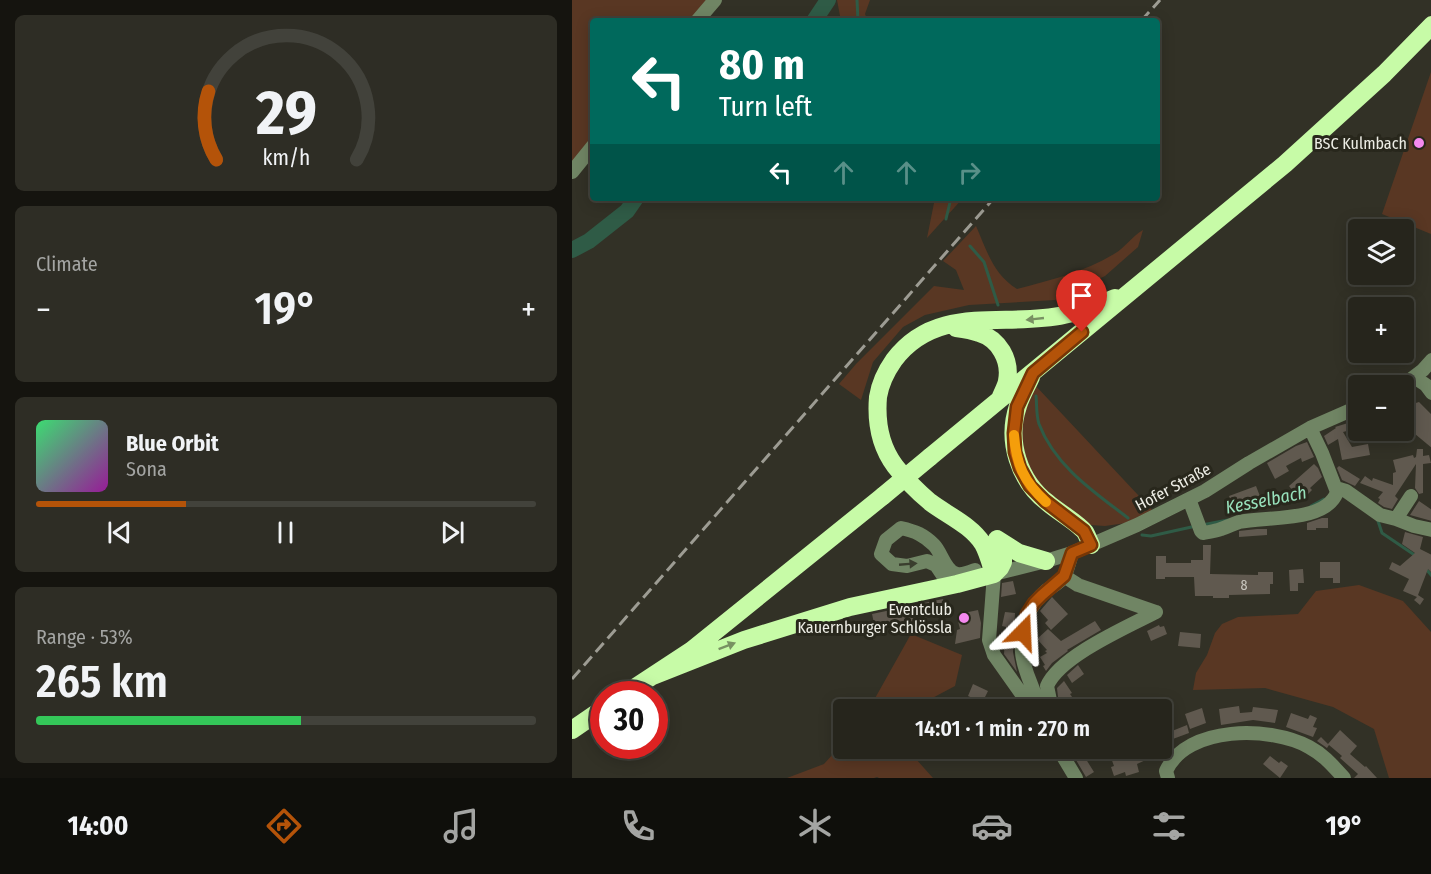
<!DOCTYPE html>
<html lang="en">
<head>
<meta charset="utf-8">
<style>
  :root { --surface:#26251c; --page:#2e2d25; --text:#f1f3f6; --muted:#a4a5a3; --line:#42423b; --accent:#b45309 }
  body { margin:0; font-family:"Fira Sans Condensed",sans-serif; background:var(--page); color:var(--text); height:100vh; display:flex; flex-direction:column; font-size:22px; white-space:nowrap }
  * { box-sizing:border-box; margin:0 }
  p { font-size:20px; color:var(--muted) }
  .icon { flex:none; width:33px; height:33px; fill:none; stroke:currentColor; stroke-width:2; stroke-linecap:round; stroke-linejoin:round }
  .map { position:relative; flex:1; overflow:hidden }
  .details { display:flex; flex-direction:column; gap:15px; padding:15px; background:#15140f; width:572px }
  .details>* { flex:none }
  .top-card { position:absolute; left:18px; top:18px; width:570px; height:183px; border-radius:6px; box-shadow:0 3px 15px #0003,0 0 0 2px var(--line); background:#00695c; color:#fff; overflow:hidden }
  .tools { position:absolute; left:776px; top:219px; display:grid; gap:12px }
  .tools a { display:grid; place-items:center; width:66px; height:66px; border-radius:6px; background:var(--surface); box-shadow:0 3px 15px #0003,0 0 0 2px var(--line); font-size:30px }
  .speed { position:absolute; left:18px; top:681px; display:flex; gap:12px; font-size:30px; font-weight:700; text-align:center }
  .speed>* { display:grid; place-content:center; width:78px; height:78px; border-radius:50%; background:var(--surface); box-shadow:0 3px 15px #0003,0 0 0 2px var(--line); line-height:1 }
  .speed .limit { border:9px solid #d22; background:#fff; color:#111 }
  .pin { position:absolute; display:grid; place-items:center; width:51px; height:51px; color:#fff; margin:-62px -26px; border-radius:50% 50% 50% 0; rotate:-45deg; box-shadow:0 0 6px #0007 }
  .pin .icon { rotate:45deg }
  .me { position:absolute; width:66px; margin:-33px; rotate:21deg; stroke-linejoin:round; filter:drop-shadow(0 0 4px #0008) }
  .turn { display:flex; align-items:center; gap:21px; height:126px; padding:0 30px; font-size:27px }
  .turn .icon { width:78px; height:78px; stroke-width:2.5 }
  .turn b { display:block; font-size:42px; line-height:51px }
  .lanes { display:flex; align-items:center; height:57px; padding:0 30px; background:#0003; justify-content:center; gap:30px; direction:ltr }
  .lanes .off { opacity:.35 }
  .big { font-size:45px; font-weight:600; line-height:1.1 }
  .details .tile { flex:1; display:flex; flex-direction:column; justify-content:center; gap:9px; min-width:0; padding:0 21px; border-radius:9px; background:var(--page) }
  .details .dial { align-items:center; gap:0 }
  .dial svg { height:156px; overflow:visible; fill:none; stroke:var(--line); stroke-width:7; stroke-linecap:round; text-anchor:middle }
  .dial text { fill:var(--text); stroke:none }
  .song { display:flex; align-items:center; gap:18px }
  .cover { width:72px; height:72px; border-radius:9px; background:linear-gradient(135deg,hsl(140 70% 55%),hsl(300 70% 35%)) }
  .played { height:6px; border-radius:3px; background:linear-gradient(90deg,var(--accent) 30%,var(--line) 30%) }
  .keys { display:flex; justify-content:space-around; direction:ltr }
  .heat { display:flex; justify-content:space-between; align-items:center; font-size:33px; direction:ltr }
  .charge { height:9px; border-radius:4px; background:linear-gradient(90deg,#34c759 53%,var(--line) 0) }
  .trip { position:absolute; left:261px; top:699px; width:339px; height:60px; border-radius:6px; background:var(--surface); box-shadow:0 3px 15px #0003,0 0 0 2px var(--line); font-weight:600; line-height:60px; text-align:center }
  .menu { display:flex; height:96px; justify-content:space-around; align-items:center; background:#0f0f0b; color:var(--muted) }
  .menu .icon { width:42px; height:42px }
  .menu .active { color:var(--accent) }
  .menu b { font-size:27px; color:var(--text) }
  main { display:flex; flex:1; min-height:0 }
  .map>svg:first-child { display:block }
  .green { fill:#593723 }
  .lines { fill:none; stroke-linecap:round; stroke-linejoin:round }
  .stream { stroke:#2f5b46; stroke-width:3 }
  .river { stroke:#2f5b46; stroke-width:16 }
  .building { fill:#60594f }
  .minor { stroke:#708564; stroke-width:14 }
  .highway { stroke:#c7fba7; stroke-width:18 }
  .rail { stroke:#9d9c93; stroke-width:3; stroke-dasharray:12 6; stroke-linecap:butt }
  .highway-bridge { stroke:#c7fba7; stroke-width:18 }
  .oneway { fill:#789162 }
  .oneway2 { fill:#3a3e2e }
  .route-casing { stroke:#753606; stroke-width:15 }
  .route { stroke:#b45309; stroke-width:10 }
  .slow { stroke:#f59e0b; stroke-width:10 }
  .poi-dot { fill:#f589ef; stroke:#28271c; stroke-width:2 }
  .labels { text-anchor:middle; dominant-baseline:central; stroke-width:6; stroke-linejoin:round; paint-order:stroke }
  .number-label { font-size:14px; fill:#cac8c0 }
  .poi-label { font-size:16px; fill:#edede5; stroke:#28271c; text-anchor:end }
  .street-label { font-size:16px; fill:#edede5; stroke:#28271c }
  .water-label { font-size:18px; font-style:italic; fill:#98e2bc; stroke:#28271c }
</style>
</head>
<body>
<main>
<section class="details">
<div class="tile dial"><svg viewBox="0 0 100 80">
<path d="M14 69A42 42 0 1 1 86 69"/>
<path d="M14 69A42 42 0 0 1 10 34" stroke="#b45309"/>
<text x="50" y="56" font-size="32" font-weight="700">29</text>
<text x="50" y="72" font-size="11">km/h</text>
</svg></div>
<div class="tile"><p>Climate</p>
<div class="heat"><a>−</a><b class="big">19°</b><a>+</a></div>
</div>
<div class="tile">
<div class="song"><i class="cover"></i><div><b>Blue Orbit</b><p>Sona</p></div></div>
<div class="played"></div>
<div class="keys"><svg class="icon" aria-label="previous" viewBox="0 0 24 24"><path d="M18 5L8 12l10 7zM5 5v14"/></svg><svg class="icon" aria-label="pause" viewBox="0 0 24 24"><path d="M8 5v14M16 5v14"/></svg><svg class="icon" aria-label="next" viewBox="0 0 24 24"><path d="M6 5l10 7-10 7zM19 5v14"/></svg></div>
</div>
<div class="tile"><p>Range · 53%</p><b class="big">265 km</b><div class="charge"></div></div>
</section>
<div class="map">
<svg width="860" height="778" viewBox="0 0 860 778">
  <rect width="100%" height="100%" fill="#323126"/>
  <!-- green -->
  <path class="green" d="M0 0H139L122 21H21V143L0 169Z
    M265 0H298L293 14 296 21H269Z
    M859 72V234L810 214Z
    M363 198H391L355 238Z
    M404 226C415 251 421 274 445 289 478 280 513 272 542 254 553 248 560 236 571 230L566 247 533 276 483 300 397 305 353 315 331 327 301 362 289 400 267 384 284 364 362 286 392 290 384 270 371 261Z
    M462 384 581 511 554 523 533 526 518 525 465 487 446 441 449 417Z
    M787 585 831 601 859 632V778H817L802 729 761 707 693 688 621 690 624 673 635 655 643 633 650 624 666 617 726 614 744 591Z
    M339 634 390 655 383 686 351 703 350 709H297Z
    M271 743 272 748 335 749 361 778H307L305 777 302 778H215L252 764Z"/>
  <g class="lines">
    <!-- stream -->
    <path class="stream" d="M285 0 286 21
      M374 219 379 198
      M398 246 412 262 426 305
      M464 396C465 405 464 415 467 424 483 466 522 492 556 518
      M739 506 752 499
      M805 518 810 533 844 556
      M630 525 656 520
      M570 535 579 536 624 526
      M853 568 860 576"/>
    <!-- river -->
    <path class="river" d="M242 21 256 0
      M0 250 17 241 55 211 64 198"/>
  </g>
  <!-- building -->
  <path class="building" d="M847 402 860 415V448L837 429 831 431V407Z
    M786 420V428L771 432 780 447 796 444 798 455 770 460 766 439 756 445 752 436 764 428 763 427Z
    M802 430H824V433L804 438Z
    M735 442 742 457 730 462 729 458 714 466 717 471 703 479 695 463 724 446Z
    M845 449H851V456L857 455 859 463 851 464V493L847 494 843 488 844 464 823 496 826 499 820 509 812 507 806 503 808 499 806 498 811 492 788 483 793 476 800 481 801 478 821 485V473L824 472 821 460 841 455 842 458 844 457Z
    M742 464 746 468 750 477 738 488 740 490 729 501 717 486Z
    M767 466 788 479 783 486 770 480 765 468Z
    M684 486 691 504 664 513 657 496Z
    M847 501 860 510V521L838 515Z
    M750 518H756V528H744V530H735V523Z
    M685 529H695V535L667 537V531Z
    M833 532 851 537 848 549 860 555V573L856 569 846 595 852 599 848 605 842 600 845 597 831 591 837 579 817 569 820 562 828 566 843 553 830 544Z
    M631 545H639L638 574 686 575V572H701V584H698V594L657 595V598H641V596H623L622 577H593V579H584V556H594V563H619V560H631Z
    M748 562H768V583H761V578H748Z
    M731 569 732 583H726V591H718L717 570Z
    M441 581 444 594 429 597 430 583Z
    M480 597 496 614 479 630 473 623 476 620 468 611Z
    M371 599 372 603 369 604 371 613 342 621V624L329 627 327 622 303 628 300 614Z
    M406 610 409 623 408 638 383 644 385 630 388 629 386 621 388 616 392 613Z
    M433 612 443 613 441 652 445 672 432 654 434 627 430 626Z
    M523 621 529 630 495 650 496 651 480 663 474 671 471 666 473 665 468 657 475 653 473 651 475 650 465 639 476 629 489 641Z
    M587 625 588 627 592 626 595 634 579 641 575 631Z
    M608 632 629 634 628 648 606 646Z
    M506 665 512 674 500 683 495 675Z
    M492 681 500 693 498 694 509 710H496L486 697 485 688Z
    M401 684 416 691 413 697 432 706 441 698 448 707 446 710H420L408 704 409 702 396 696Z
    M667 706 668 713 680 712 681 707 706 710 703 723 681 720 649 725 647 709Z
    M630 708 634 723 618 729 613 714Z
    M719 713 736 719 738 715 745 718 741 727 745 728 741 737 714 727Z
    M615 725 617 733 590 743V733L600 729V731Z
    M768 730 785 746 778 754 793 767 794 766 805 778H782L786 774 768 758 770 756 757 745 755 748 745 741 749 737 756 744Z
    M497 748H507L522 772 514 777Z
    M574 749 578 758 565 764 567 772 554 776 553 772 542 776 539 767 542 766 538 755 551 750 552 755Z
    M698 756 707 763 709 761 716 766 708 778 691 764Z"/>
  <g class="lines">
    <!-- minor -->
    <path class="minor" d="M125 21 143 0
      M0 172 21 146
      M842 377 854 385 860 393
      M830 386 851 370 860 360
      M764 488 774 491 808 515 824 519 842 526 860 530
      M617 499 629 531 631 533C637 532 644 531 649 529 655 527 661 524 667 522 693 516 754 523 765 492L750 453 738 428
      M824 519 839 496
      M422 574 474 561 500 553 565 525 633 491 677 463 738 428 786 407
      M422 574 417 640 422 655 461 710
      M492 576 506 585 584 612
      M385 584 372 577 364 565 355 561 335 566 320 564 309 554 314 540 329 528C343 531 352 535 362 545 370 553 373 572 385 574 391 575 398 572 403 570
      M467 710C464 690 451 672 450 652 448 627 457 605 475 590 481 586 490 581 493 575 496 568 498 560 500 553
      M480 710 475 686C488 656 555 627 584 612
      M486 748 504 778
      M596 778 594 771C615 725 699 726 737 747 752 755 761 766 772 778"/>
    <!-- highway -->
    <path class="highway" d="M384 328C392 329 400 330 407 333 427 339 439 360 435 381 434 387 430 393 428 399
      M459 377C455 386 449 396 446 406 434 441 447 481 476 503 485 511 506 523 513 532 515 535 517 541 519 545
      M358 457 713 164 812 74 860 25
      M425 539 447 553 474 561
      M422 574C419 565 416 553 411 544 399 525 375 515 358 502 345 491 333 479 323 466 308 446 304 421 306 397 308 384 315 370 322 360 365 303 432 328 492 315 509 312 527 305 543 298
      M81 676 172 640 278 607 385 584 422 574 428 568 431 562V553L426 540
      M53 694 120 650 311 496
      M0 730 32 708"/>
    <!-- rail -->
    <path class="rail" d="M569 21 588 0
      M0 679 422 198"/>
    <!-- highway-bridge -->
    <path class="highway-bridge" d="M311 496 358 457"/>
  </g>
  <!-- one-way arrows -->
  <defs><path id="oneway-solid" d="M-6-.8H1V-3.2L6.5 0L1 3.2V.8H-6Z" transform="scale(1.5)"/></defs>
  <g class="oneway">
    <use href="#oneway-solid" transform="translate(463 319) rotate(174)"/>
    <use href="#oneway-solid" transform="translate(155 646) rotate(-21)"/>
  </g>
  <use class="oneway2" href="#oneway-solid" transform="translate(336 564) rotate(-5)"/>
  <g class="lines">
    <!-- route casing -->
    <g class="route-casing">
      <path id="route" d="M451 632 455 614 462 603 470 595 492 576 500 553 519 545 512 531 473 501 458 486 448 468 443 452 442 433 445 407 461 373 510 332"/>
    </g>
    <!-- route -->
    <use href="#route" class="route"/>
    <!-- slow -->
    <path class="slow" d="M442 435C444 464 452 482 474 502"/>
  </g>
  <!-- markers -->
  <g class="poi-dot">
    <circle cx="847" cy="143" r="6"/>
    <circle cx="392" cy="618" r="6"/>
  </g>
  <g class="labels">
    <!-- number labels -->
    <g class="number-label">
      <text x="672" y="585">8</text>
    </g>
    <!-- poi labels -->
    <g class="poi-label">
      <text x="835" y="143">BSC Kulmbach</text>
      <text x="380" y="609">Eventclub<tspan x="380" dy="18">Kauernburger Schlössla</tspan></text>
    </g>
    <!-- street labels -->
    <g class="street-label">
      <text transform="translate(601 487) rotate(-28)">Hofer Straße</text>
    </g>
    <!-- water labels -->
    <g class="water-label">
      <text transform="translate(694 500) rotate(-11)">Kesselbach</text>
    </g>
  </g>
</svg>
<div class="tools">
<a><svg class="icon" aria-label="layers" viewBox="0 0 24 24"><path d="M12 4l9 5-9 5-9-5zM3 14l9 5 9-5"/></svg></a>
<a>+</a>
<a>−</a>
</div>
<div class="speed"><div class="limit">30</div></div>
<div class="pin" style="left:510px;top:332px;background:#d93025"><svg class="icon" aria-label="arrive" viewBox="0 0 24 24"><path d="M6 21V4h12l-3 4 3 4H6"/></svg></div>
<svg class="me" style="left:451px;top:632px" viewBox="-20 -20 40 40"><path d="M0-17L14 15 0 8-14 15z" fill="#b45309" stroke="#fff" stroke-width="4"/></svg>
<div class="trip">14:01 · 1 min · 270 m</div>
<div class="top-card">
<div class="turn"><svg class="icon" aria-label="left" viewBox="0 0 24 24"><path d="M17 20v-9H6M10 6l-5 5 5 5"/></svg><div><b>80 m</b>Turn left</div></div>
<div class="lanes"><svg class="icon" aria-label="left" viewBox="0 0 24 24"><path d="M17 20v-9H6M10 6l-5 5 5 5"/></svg><svg class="icon off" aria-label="ahead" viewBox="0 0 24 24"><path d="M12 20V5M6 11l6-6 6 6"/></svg><svg class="icon off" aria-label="ahead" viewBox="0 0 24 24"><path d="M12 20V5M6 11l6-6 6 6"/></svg><svg class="icon off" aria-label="right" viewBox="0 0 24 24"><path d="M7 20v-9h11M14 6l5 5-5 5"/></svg></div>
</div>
</div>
</main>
<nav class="menu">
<b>14:00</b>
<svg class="icon active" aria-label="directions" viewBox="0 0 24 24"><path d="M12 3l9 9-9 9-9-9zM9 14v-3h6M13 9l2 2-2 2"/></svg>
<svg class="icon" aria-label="music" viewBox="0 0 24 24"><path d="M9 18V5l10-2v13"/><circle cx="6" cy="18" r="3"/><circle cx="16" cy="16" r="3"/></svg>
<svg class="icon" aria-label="phone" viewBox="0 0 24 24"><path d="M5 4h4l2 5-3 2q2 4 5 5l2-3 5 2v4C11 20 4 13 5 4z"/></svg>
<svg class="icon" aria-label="climate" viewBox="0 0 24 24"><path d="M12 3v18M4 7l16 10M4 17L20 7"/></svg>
<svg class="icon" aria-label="car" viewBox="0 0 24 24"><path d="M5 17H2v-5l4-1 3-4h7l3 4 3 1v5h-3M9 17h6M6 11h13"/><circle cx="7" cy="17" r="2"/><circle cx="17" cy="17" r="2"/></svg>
<svg class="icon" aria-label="filters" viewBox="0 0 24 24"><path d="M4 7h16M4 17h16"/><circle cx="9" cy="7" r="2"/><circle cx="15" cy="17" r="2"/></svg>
<b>19°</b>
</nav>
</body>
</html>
